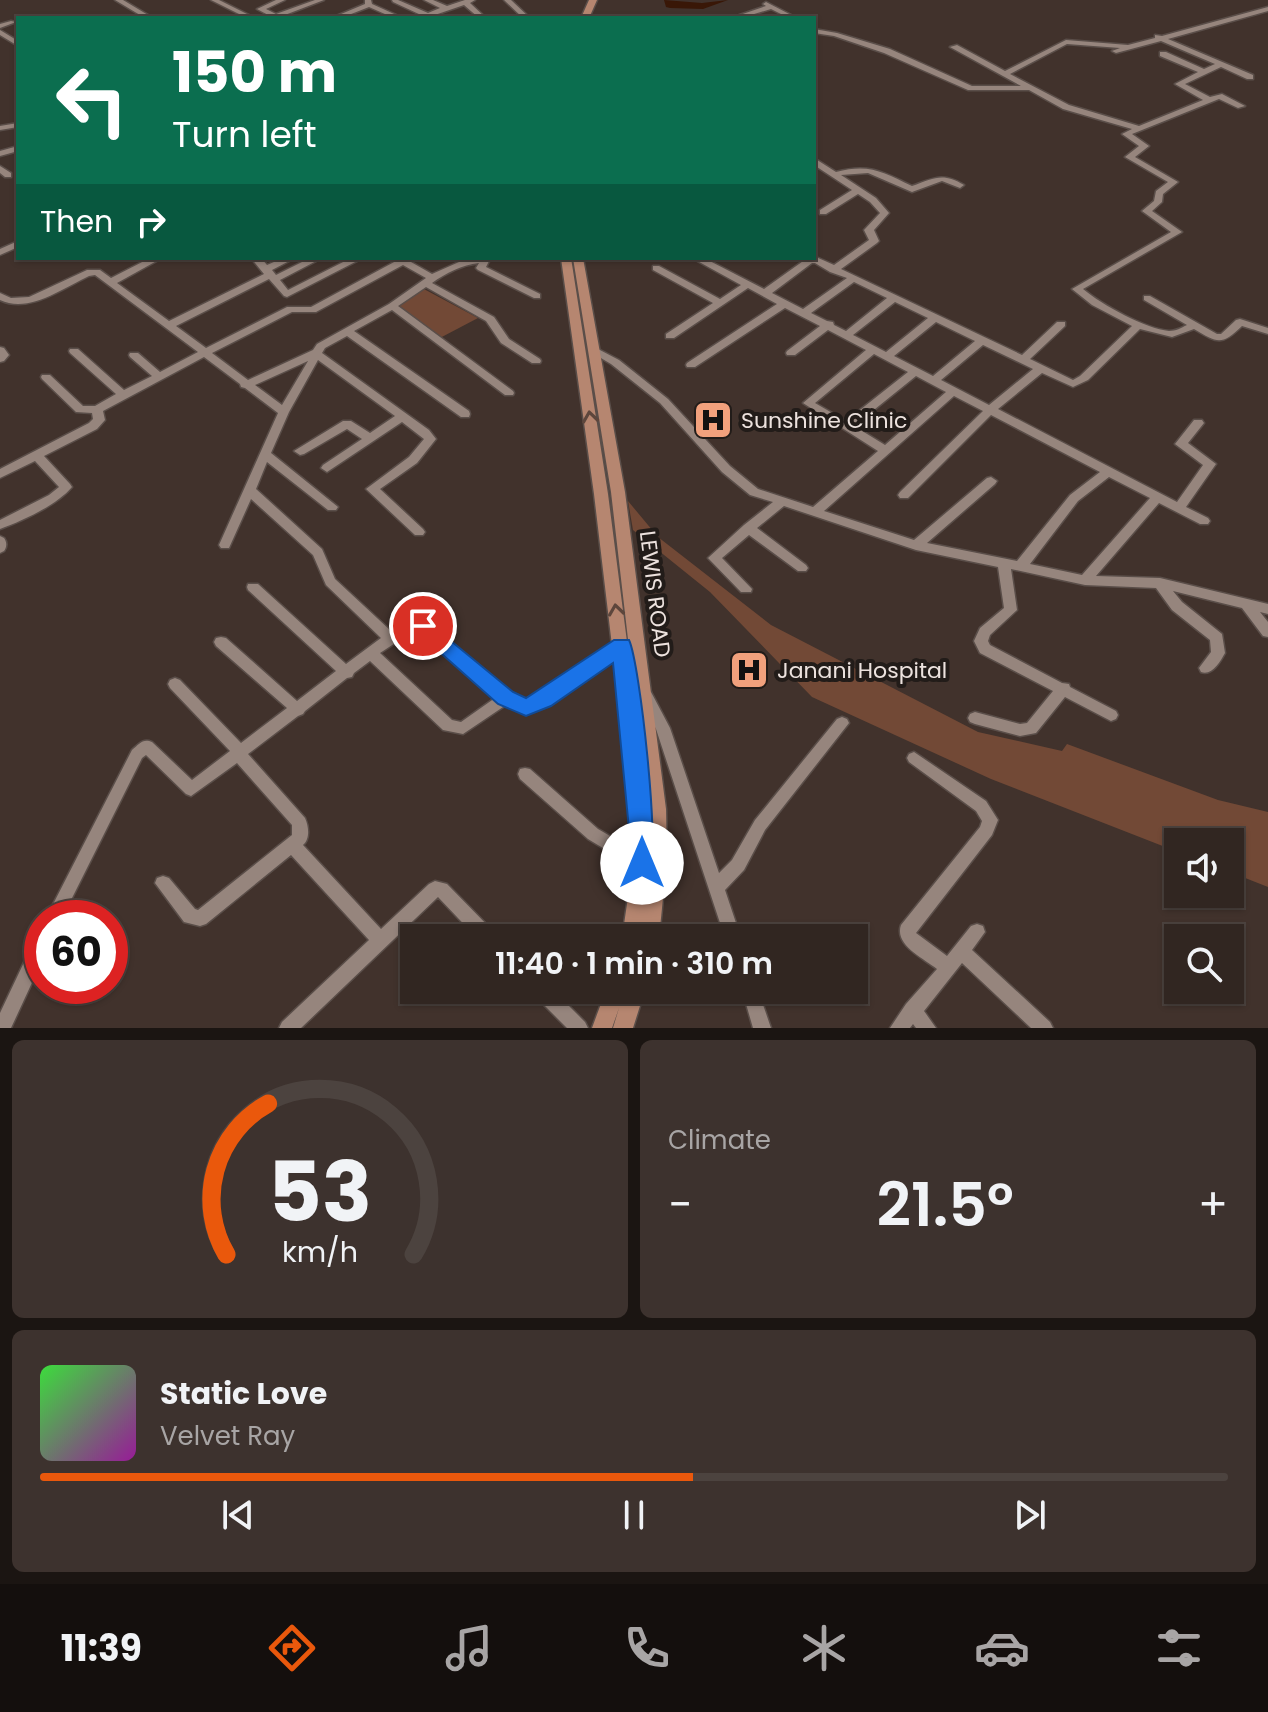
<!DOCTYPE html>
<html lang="en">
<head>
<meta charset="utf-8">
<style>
  :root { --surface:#312621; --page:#3d322e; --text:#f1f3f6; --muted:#a8a5a5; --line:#4c433f; --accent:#ea580c }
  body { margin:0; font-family:Poppins,sans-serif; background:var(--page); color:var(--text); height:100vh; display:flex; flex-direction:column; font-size:30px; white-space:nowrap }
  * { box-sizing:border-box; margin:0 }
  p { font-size:26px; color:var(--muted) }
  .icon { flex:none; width:44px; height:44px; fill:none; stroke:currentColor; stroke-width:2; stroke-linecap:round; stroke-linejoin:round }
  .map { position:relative; height:1028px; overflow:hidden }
  .panel { display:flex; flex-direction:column; gap:12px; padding:12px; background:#1b1512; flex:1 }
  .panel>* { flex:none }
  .banner { position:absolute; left:16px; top:16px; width:800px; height:244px; border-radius:0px; box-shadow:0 2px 6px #0004,0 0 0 2px var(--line); background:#0b6e4f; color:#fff; overflow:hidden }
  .fabs { position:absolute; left:1164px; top:828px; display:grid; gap:16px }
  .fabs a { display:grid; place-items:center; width:80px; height:80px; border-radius:0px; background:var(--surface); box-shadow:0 2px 6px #0004,0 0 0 2px var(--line); font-size:40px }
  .speed { position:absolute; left:24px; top:900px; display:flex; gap:16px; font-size:40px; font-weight:700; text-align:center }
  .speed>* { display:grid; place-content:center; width:104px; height:104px; border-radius:50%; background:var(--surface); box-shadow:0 2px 6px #0004,0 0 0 2px var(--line); line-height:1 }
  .speed .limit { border:12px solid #d22; background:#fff; color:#111 }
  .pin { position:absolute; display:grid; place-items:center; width:68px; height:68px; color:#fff; margin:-34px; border:4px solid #fff; border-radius:50%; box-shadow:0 2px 8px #0007 }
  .me { position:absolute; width:88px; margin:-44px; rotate:0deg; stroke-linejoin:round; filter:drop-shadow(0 0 6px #0008) }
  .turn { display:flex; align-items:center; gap:28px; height:168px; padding:0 24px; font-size:36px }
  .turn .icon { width:104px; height:104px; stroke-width:2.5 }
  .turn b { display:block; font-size:56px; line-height:68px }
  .then { display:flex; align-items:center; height:76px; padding:0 24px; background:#0003; gap:16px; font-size:30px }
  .big { font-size:60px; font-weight:600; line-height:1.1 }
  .panel .tile { flex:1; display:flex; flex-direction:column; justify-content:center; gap:12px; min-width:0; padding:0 28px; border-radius:12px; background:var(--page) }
  .panel .dial { align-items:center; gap:0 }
  .dial svg { height:208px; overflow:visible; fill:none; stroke:var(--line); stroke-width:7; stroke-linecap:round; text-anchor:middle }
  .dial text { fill:var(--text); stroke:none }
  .song { display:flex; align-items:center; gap:24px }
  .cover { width:96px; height:96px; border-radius:12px; background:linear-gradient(135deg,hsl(120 70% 55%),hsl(300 70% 35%)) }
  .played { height:8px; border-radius:4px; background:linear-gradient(90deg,var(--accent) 55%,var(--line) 55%) }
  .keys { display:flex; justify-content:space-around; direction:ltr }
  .heat { display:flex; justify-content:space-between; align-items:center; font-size:44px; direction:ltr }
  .panel .tiles { flex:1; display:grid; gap:12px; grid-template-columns:1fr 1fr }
  .tile:last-child { grid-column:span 2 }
  .trip { position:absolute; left:400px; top:924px; width:468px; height:80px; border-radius:0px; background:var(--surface); box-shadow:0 2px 6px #0004,0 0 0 2px var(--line); font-weight:600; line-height:80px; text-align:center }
  .menu { display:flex; height:128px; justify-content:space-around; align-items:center; background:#140f0d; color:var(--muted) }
  .menu .icon { width:56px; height:56px }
  .menu .current { color:var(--accent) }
  .menu b { font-size:36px; color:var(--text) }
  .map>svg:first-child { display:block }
  .green { fill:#724936 }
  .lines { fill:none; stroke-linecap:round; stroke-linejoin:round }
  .river { fill:#391707; fill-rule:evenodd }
  .minor-casing { stroke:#5a4e49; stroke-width:3 }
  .major-casing { stroke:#5a4e49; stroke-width:3 }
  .minor { fill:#96857d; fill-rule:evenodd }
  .major { fill:#b68670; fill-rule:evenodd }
  .oneway { stroke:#5d463c }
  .route { fill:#1a73e8; stroke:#114b97; stroke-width:2 }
  .labels { text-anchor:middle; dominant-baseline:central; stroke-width:8; stroke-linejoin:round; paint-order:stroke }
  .poi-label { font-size:22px; fill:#ece2de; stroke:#221c19; text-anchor:start }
  .street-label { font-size:22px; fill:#ece2de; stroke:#221c19 }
</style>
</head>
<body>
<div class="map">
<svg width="1268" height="1028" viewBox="0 0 1268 1028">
  <rect width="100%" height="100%" fill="#41322c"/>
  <!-- green -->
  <path class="green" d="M422 288 478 318 438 339 393 308Z
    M628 501 658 537 771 625 978 732 1062 751 1067 744 1218 800 1268 812V887L1230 872V842H1178V852L991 779 812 697 710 592 633 530Z"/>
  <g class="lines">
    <!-- river -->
    <path class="river" d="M664 0 702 3 728 0 703 9 670 8 666 7Z"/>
    <!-- minor casing -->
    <g class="minor-casing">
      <path id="minor" d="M115 0H123L153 18H145Z
        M211 0H219L255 18H247Z
        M276 0H285L266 9 276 14 315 0H324L277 18H268L270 16 257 9Z
        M365 0H371L372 4 403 18H394L369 7 341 18 334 17 365 4Z
        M392 0H398L428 13 440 8 424 0H433L447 6 465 0H475L470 3 486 18H479L464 5 426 18H416L421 15 393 2Z
        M504 0H511L530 18H523Z
        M766 2 795 17 789 18 771 9 741 18H731L766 6 763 4Z
        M1268 7V11L1168 39 1253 75V79H1247L1221 67 1185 84 1210 97 1222 94 1245 106 1238 108 1219 99 1132 134 1149 146 1135 157 1178 182 1163 194 1162 202 1152 211 1182 232 1083 289C1102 305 1146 329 1169 331 1176 331 1181 328 1187 325L1144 300V296H1150L1217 334H1221L1236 320 1240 319 1268 328V334L1242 326C1221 346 1218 343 1194 329L1172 337 1140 329 1088 380 1073 387 1042 373 998 409 1177 502 1203 465 1175 444 1194 420H1202L1204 423 1188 443 1216 464 1186 507 1208 518 1210 521 1208 524H1200L1159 503 1096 576 1160 578 1268 604V614L1260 612 1268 622V637L1263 636 1242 608 1173 591 1182 602 1222 634 1225 653C1220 662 1212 676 1201 672L1199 668 1211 652 1210 640 1172 610 1156 588 1085 585 1011 569 1017 610 990 635 988 641 990 645 1062 683 1069 684 1070 687 1116 711 1118 715 1116 719 1111 721 1065 697 1036 733 1020 736 975 724 970 722 968 718 970 714 975 712 1020 724 1027 723 1053 691 980 653 974 641 980 628 1004 608 998 567 916 550 784 506 757 528 806 565 808 568 806 571H798L749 535 722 558 752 589 751 592H741L708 558 744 525 773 502 750 495 722 472 660 403 611 364 589 351 594 348 598 349 619 360 668 399 730 466 758 489 813 507 878 451 803 403 866 350 828 330 795 355H787L786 353 787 351 820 326 785 308 695 367H687L686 365 687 363 777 304 748 288 674 338H666V334L713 303 653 270V266H659L720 299 741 285 692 258H704L764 289 806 259 816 257 834 265 869 240 864 230 880 213 870 202 858 194 826 214H820V210L852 190 814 165V158L836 172C869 163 883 172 912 186 934 178 943 172 964 185L960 188 942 181 912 192 868 173 841 175 876 198 889 213 874 230 879 241 877 243 841 269 1022 355 1057 322H1065V326L1030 359 1073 380 1080 376 1132 326 1092 305 1072 289 1171 232 1142 211 1154 201 1156 191 1168 182 1125 157 1139 146 1122 134 1132 129 1063 109 1029 90H968L884 53 834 36 814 33V29L837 33 890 49 972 86H1021L950 47 957 45 1005 71 1066 40 1128 45 1155 38V35L1162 36ZM1161 41 1215 64 1204 69 1166 52H1160V56L1198 72 1175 84 1203 100 1139 126 1069 105 1010 74 1067 44 1120 48 1112 51 1116 53ZM812 263H815L830 272 847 278 803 309 772 293ZM854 282 887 298 846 331 834 325 833 322 827 321 811 313ZM895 302 928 318 886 352 853 335ZM936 322 975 341 933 376 894 356ZM983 345 1033 369 989 405 941 380ZM874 354 908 372 846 421 815 403ZM916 376 946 392 885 445 854 426ZM954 396 983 411 900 492 898 495 900 498H908L991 415 1100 472 1070 495 1017 561 927 543 995 484 997 481 991 477 987 478 914 540 824 511ZM1109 477 1150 498 1082 575 1030 564 1078 501Z
        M11 21 16 22 0 28V24Z
        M0 30 18 41V46L0 35Z
        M18 123V127L0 130V126Z
        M18 146V151L0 156V151Z
        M0 166 11 173V177H5L0 173Z
        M18 241V247L0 255V249Z
        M150 258H162L117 283 169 321 264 274 251 258H261L267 265 283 258H295L272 270 276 275 310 258H322L280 280 288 290 351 258H363L287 297 284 296 269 279 176 326 206 348 287 307H311L396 261 392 258H404L432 274 468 258H498L489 261 486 267 540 294V298H534L478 270 476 268 479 263C462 265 446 273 432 283L494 317 509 339 540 359 541 361 540 363H532L501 343 486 321 426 287 398 306 513 391 514 393 513 395H505L392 310 354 331 469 411 470 414 469 417H461L347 336 325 348 322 353 429 430 436 439 417 463 380 489 423 529 425 532 423 535H415L366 489 409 457 424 439 402 422 327 472 321 468 323 465 362 439 347 429 304 454 300 455 294 451 343 421H351L370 433 395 416 318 360 289 412 271 453 338 507 336 510H328L267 462 256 489 322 549 335 579 391 631 414 619 428 622 510 694 526 701 539 696 616 642 621 641 626 642 628 646 626 650 549 704 526 713 506 705 463 734 443 730 370 661 354 673 352 677 347 678 305 711 303 714 298 716 248 754 305 818C309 827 310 839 303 845L381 929 429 884 435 881 447 884 494 932 496 938H477L438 897 301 1028H279L282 1022 369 940 291 855 206 924 200 926 184 922 155 883 157 878 163 876 169 878 195 909 198 910 292 835V825L237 763 191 796 186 794 146 755 142 758 62 918H46L132 750C139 744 143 738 152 742L192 780 230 751 170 688 168 684 170 680 175 678 180 680 241 743 287 708 216 646 214 642 216 638 221 637 226 638 297 701 336 671 248 590 247 587 248 584H258L346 664 381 638 326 585 313 555 251 499 229 548H221L219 545 278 413 245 388 241 387 240 384 204 357 103 411 105 420 97 429 44 456 70 484 72 487C57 505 22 521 0 529V520L49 495 59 487 35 461 0 478V469L89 423 93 419 92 413 76 412 42 379 41 377 42 375H50L83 406H95L116 394 70 353 69 351 70 349H78L124 390 152 376 130 357 129 355 130 353H138L160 372 198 352 95 275 89 276C63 288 29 314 0 300V293L11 298 29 297 87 270H100L111 278ZM403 265 426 278 389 304 317 344 313 350 248 380 212 353 292 312H316ZM308 361 282 405 255 385ZM415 630H419L495 698 461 722 452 720 380 653Z
        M0 347 4 348 9 355 4 361 0 362Z
        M0 536 4 538C7 542 7 547 4 551L0 553Z
        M646 690 651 692 670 728 719 873 732 860 755 820 837 719 842 717 847 719 849 723 765 830 744 870 725 890 741 938H725L656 729 639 696 641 692Z
        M914 752 986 801 998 820 992 835 916 933 947 956 971 926 977 924 983 926 985 932 972 950 1050 1022 1053 1028H1031L962 963 924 1011 936 1028H916L913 1024 910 1028H890L906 1004 937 969C923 958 894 945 901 925L980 827 982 821 976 811 909 762 907 758 909 754Z
        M525 768 530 769 598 829 648 858 650 863 648 868 642 870 636 868 588 839 520 779 518 774 520 769Z
        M42 935V961L11 1028H0V1013L36 937Z
        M533 990H553L585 1022 588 1028H567L535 996Z
        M742 990H758L771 1028H753Z"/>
    </g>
    <!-- major casing -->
    <g class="major-casing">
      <path id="major" d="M589 0H597L589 18H581Z
        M561 258H571L608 494 640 743 611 492 573 258H583L625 492 666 809 667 858 659 938H622L633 863 632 814 594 494Z
        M606 990H645L633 1028H613L619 1008 612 1028H592Z"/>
    </g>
    <!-- minor -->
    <use href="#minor" class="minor"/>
    <!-- major -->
    <use href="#major" class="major"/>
  </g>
  <!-- one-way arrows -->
  <defs><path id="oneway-chevron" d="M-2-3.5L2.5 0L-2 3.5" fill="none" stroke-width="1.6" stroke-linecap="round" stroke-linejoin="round" transform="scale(2)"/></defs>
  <g class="oneway">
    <use href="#oneway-chevron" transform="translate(590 417) rotate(-98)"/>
    <use href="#oneway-chevron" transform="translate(616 610) rotate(-98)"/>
  </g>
  <!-- route -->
  <path class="route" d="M423 618 513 692 526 698 614 640H629C640 663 660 850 650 871L642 874 633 871 613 663 551 706 526 716 498 704 416 631 413 626 416 620Z"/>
  <!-- icons -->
  <defs>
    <g id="hospital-square" transform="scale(2)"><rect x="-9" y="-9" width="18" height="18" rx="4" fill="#f1a17d" stroke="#221c19"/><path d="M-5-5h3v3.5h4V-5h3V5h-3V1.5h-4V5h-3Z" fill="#111"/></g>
  </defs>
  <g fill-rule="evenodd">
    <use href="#hospital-square" x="713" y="420"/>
    <use href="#hospital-square" x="749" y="670"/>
  </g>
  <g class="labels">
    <!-- poi labels -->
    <g class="poi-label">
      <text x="741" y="420">Sunshine Clinic</text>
      <text x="777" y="670">Janani Hospital</text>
    </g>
    <!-- street labels -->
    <g class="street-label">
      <text transform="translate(655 594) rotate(83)">LEWIS ROAD</text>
    </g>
  </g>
</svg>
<div class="fabs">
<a><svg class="icon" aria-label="sound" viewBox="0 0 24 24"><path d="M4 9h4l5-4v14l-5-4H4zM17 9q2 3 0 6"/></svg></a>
<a><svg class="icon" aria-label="search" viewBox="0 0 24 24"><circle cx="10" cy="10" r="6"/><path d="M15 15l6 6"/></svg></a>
</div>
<div class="speed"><div class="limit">60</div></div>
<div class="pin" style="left:423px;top:626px;background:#d93025"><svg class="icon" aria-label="arrive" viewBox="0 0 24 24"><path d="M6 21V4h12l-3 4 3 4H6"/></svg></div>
<svg class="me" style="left:642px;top:863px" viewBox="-20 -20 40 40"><circle r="19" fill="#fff"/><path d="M0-13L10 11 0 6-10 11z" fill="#1a73e8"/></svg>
<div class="trip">11:40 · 1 min · 310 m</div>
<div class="banner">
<div class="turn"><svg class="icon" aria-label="left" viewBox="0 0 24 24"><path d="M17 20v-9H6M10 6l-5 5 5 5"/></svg><div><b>150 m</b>Turn left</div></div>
<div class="then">Then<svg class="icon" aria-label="right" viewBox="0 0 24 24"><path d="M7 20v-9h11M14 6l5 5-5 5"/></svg></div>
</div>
</div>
<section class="panel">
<div class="tiles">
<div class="tile dial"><svg viewBox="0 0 100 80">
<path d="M14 69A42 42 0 1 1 86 69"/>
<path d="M14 69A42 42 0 0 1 30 11" stroke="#ea580c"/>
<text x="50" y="56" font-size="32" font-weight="700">53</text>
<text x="50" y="72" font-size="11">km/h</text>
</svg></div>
<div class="tile"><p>Climate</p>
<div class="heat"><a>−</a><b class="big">21.5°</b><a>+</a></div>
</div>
<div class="tile">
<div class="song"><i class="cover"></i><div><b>Static Love</b><p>Velvet Ray</p></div></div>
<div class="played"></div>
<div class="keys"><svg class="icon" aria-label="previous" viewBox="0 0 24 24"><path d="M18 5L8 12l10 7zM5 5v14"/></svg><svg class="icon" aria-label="pause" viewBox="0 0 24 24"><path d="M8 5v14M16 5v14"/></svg><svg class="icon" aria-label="next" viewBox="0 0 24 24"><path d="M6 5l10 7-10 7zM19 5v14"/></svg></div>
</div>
</div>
</section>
<nav class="menu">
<b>11:39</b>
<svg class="icon current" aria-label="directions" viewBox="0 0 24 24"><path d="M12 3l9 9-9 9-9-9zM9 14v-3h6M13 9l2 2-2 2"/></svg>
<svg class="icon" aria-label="music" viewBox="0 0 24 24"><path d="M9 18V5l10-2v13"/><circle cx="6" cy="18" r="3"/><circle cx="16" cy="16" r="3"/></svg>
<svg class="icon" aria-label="phone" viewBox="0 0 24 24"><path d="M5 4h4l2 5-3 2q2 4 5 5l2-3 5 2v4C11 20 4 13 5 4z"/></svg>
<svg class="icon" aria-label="climate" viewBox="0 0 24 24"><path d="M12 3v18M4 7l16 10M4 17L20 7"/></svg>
<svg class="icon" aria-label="car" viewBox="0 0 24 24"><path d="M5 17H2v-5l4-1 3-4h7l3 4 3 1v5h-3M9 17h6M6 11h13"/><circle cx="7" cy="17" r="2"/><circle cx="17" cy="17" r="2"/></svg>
<svg class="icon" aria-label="filters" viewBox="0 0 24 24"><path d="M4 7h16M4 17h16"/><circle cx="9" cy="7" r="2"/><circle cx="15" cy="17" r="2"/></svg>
</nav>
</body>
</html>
